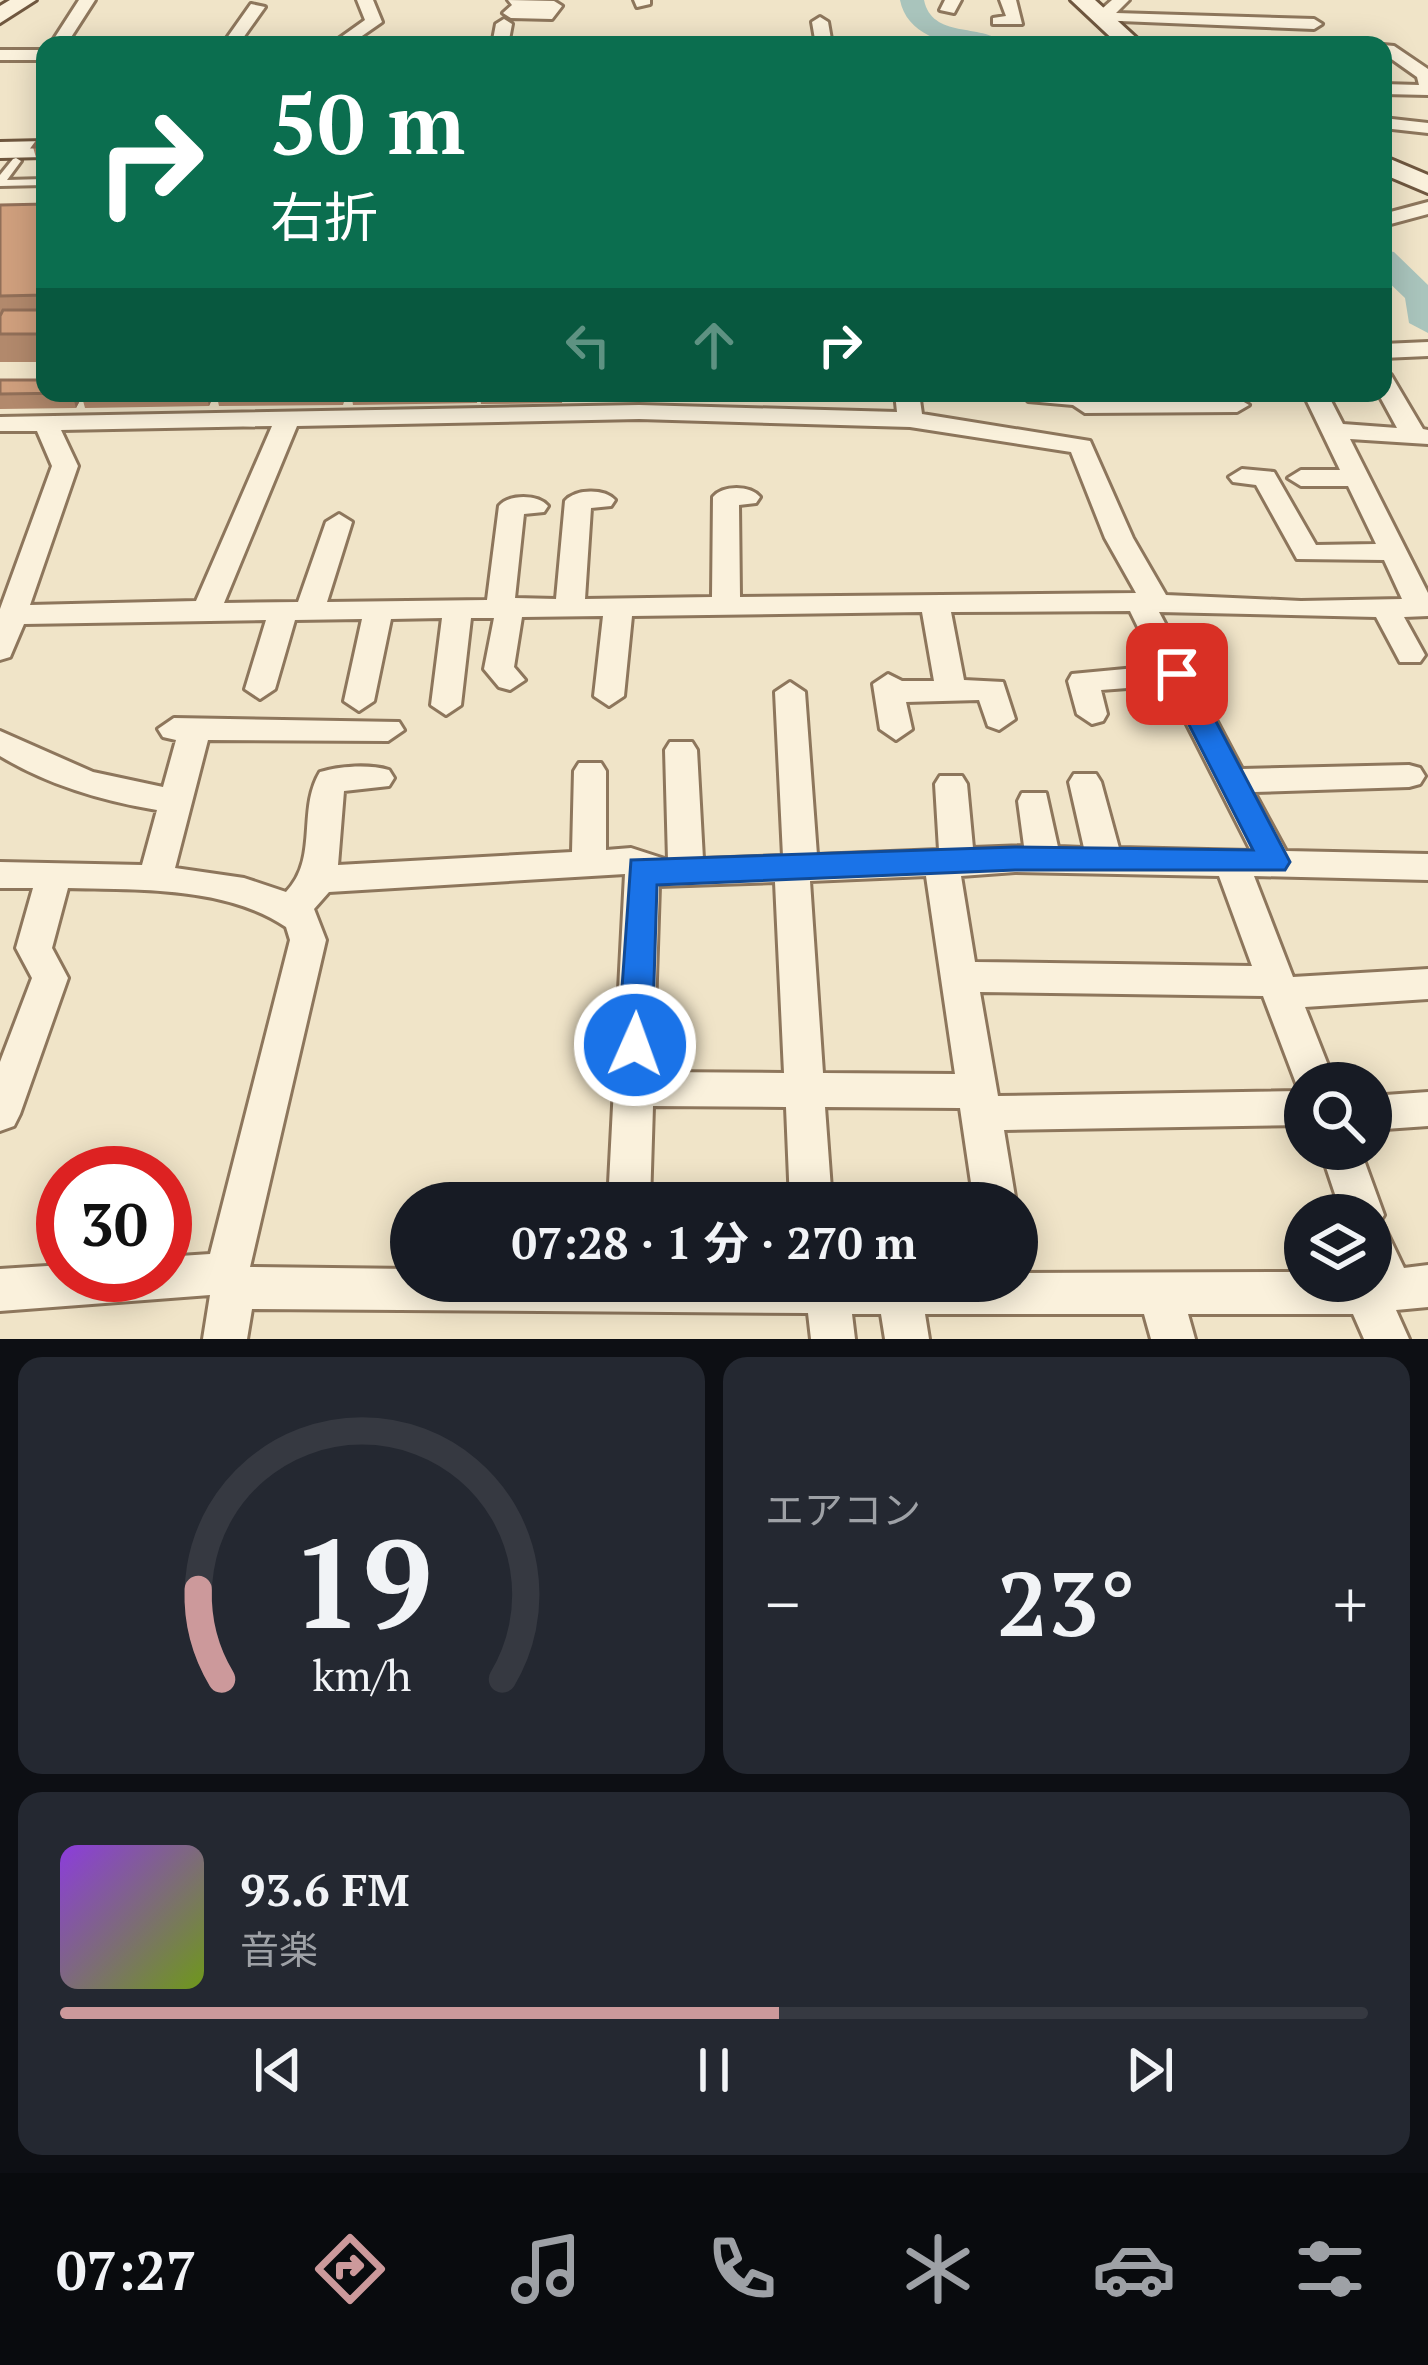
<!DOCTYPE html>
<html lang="ja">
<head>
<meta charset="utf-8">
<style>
  :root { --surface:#171b24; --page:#242831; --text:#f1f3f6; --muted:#9ea1a6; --line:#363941; --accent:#cc999b }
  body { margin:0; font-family:"PT Serif","Noto Sans JP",serif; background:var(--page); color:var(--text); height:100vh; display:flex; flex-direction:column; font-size:45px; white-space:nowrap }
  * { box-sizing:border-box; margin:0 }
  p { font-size:39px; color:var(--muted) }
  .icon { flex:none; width:66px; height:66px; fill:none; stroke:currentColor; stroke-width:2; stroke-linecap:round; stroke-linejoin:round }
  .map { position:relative; height:1339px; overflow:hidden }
  .panel { display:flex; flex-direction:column; gap:18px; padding:18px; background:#0d0f14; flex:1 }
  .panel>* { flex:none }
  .hud { position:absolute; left:36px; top:36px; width:1356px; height:366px; border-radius:24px; box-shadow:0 6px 30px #0003; background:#0b6e4f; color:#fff; overflow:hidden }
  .controls { position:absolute; left:1284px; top:1062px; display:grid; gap:24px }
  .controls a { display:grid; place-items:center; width:108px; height:108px; border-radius:50%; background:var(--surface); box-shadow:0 6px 30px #0003; font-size:60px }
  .speed { position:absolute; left:36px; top:1146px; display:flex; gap:24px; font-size:60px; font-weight:700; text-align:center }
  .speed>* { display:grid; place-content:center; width:156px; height:156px; border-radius:50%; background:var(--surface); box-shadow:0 6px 30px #0003; line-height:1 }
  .speed .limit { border:18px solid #d22; background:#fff; color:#111 }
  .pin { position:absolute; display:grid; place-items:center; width:102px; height:102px; color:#fff; margin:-51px; border-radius:24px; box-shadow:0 6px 18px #0006 }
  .me { position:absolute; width:132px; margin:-66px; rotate:2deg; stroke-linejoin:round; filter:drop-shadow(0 0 9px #0008) }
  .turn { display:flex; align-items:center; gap:42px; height:252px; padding:0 36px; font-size:54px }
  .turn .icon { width:156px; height:156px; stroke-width:2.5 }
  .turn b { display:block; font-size:84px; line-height:102px }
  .lanes { display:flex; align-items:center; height:114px; padding:0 36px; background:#0003; justify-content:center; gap:60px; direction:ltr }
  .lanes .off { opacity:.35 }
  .big { font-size:90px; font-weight:700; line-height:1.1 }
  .panel .widget { flex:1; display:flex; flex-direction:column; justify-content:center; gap:18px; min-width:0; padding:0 42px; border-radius:24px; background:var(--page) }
  .panel .dial { align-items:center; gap:0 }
  .dial svg { height:312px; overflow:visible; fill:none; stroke:var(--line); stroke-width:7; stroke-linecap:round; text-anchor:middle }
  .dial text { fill:var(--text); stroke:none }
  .song { display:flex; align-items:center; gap:36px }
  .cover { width:144px; height:144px; border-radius:18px; background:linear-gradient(135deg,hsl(270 70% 55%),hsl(80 70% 35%)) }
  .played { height:12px; border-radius:6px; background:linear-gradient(90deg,var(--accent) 55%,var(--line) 55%) }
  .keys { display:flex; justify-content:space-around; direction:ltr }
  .heat { display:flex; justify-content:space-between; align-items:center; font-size:66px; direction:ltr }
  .panel .tiles { flex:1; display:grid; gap:18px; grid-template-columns:1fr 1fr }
  .widget:last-child { grid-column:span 2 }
  .trip { position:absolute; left:390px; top:1182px; width:648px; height:120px; border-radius:60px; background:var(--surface); box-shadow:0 6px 30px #0003; font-weight:700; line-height:120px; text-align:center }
  .menu { display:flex; height:192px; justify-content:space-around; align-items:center; background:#090b0e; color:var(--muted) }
  .menu .icon { width:84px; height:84px }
  .menu .active { color:var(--accent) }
  .menu b { font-size:54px; color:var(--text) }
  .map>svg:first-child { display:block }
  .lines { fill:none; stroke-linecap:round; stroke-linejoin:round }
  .river { fill:#a9c4bc; fill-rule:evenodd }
  .lane-casing { stroke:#8d765c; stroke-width:6 }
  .street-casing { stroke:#8d765c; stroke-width:6 }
  .secondary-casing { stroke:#6f573f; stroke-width:6 }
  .lane { fill:#faf1dc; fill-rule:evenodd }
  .street { fill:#faf1dc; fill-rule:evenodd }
  .secondary { fill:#faf1dc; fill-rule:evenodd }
  .wall { fill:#b2896c }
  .shaded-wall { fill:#916f58 }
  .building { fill:#cf9f7d; stroke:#916f58; stroke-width:3 }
  .route { fill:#1a73e8; stroke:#114b97; stroke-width:3 }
</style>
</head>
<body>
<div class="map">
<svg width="1428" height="1339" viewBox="0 0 1428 1339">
  <rect width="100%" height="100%" fill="#f0e4c8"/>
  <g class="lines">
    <!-- river -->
    <path class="river" d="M900 0H924C932 39 981 23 1004 43 969 51 908 43 900 0Z
      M1383 250 1394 252 1428 285V333L1409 323 1405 298 1383 277Z"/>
    <!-- lane casing -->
    <g class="lane-casing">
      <path id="lane" d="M16 158 21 161 7 180 45 179V185L0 186V175L13 159Z"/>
    </g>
    <!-- street casing -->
    <g class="street-casing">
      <path id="street" d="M79 0H95L66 45H50Z
        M357 0H373L382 22 349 45H330L365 20Z
        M508 0 554 1 562 6 552 19 511 18 503 13 512 5Z
        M634 0H650V4L637 7Z
        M945 0H961L954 13 940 10Z
        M1000 0H1016L1022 24H993V18L1006 16Z
        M1112 0H1129L1116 13 1314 19 1322 24 1314 29 1096 20V14Z
        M251 4 265 7 238 45H222Z
        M820 17 828 22 832 45H816L812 22Z
        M504 19 512 24 508 45H492L496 24Z
        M1383 45 1394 46 1428 69V95L1383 94V84L1419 85 1417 77 1383 53Z
        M0 50H45V60H0Z
        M1383 118 1428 123V133L1383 128Z
        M1428 202V214L1383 226V214Z
        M1428 342V356L1383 358V344Z
        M1383 373 1391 375 1423 429 1428 430V444L1350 439 1428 593V616L1404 617 1425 655 1420 662H1400L1376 617 1159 612 1242 769 1409 765 1420 768 1425 776 1420 784 1409 787 1254 792 1286 851 1428 854V880L1254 876 1293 977 1428 969V999L1305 1007 1335 1083H1305V1125L1004 1130 1016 1203H974L960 1108 825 1107 832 1203H790L786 1107 653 1106 650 1203H608L625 874 329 892 314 909 326 940 250 1267 411 1269V1281H1017V1273L1305 1272V1281H1371V1215H1342L1320 1149H1360L1384 1215 1381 1220 1404 1268 1428 1265V1307L1396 1310 1409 1339H1364L1353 1314H1188L1195 1339H1151L1144 1314H925L929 1339H885L881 1314H852L855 1339H811L808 1313 252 1309 247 1339H203L210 1295 0 1311V1269L63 1265V1275H165V1257L210 1254 290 940 286 927C225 886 139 890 68 888L52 948 68 978 20 1114 14 1126 0 1131V1062L32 978 16 948 33 888H0V862L142 865 157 810C103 801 48 785 0 756V731L93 772 163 787 176 740 163 737 158 729 174 718 399 722 404 730 388 741 208 740 175 868 244 878 286 892C319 858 297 810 320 772 340 766 369 764 389 770L394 778 389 786 344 791 338 865 572 852 574 771 579 763H601L606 771V850L631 848 668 860 665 750 670 742H692L697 750 703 859 783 856 775 692 790 682 805 692 817 855 939 850 935 784 940 776H962L967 784 973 848 1024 846 1018 801 1022 793H1046L1058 847 1084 848 1069 782 1074 774H1096L1101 782 1119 848 1251 851 1167 685 1101 690 1107 714 1103 721 1092 724 1077 714 1068 681 1072 674 1157 666 1130 611 951 612 964 680 1003 682 1015 719 999 730 988 726 979 700 906 702 912 729 896 740 880 729 873 684 888 674 902 681H934L922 612 632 616 624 696 609 706 594 696 603 616 522 617 514 667 525 680 510 690 499 687 484 669 494 618H471L461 705 446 715 431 705 442 618 391 619 374 701 359 711 344 701 362 619 295 620 275 689 260 699 245 689 266 620 24 624 10 657 0 660V609L52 466 37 431H0V417L639 405 897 412 895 393H919L922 414 1090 441 1133 538 1166 595 1301 601 1402 599 1384 560 1297 559 1256 485 1233 482 1229 477 1242 469 1274 472 1316 545 1376 544 1348 486H1301L1288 478 1301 470H1340L1303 393H1327L1343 424 1397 428 1378 393H1383ZM639 419 910 427 1071 452 1105 538 1136 593 740 597 739 505 756 503 760 497C750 485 723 485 713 497L712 597 585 599 591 508 611 506 615 500C604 488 575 489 565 501L556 599 515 598 524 514 544 512 548 506C538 494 509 494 499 506L487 600 327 602 352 522 339 514 326 522 298 602 224 603 297 426ZM272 426 196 601 30 605 78 466 61 430ZM1015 872 1219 876 1252 966 975 962 961 876ZM926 876 955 1074 823 1073 810 881ZM775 882 784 1073 653 1072 659 886ZM980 992 1263 996 1299 1091 998 1096Z
        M1027 393H1091L1098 399 1237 398 1249 405 1237 412 1085 413 1073 405 1028 401Z
        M1428 1092V1126L1371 1130V1096Z"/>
    </g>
    <!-- secondary casing -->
    <g class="secondary-casing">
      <path id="secondary" d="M10 0H36L0 23V6Z
        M1071 0H1095L1144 45H1119Z
        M45 141V157L0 158V142Z
        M1383 156 1428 175V193L1383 174Z"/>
    </g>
    <!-- lane -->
    <use href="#lane" class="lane"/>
    <!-- street -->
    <use href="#street" class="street"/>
    <!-- secondary -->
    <use href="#secondary" class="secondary"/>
  </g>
  <!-- wall -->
  <path class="wall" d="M45 132V172H40L33 147Z
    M45 204V362H0V205Z
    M0 380 45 393H215L209 406 85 408 82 397 76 408 0 409Z
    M216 393H347L343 405 219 406Z
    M351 393H478L477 403 353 405Z
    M479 393H563L562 403 481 404Z
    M564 393H731V399L565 401Z"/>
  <!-- shaded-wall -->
  <path class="shaded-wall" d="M72 393H83H81L82 397 76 408Z
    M206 393H215L209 406Z"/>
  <!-- building -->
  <path class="building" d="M44 132 45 147H33Z
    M45 204V295L0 296V205Z
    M3 310H45V334H0V316Z
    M0 380H45V393H72L0 394Z"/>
  <!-- route -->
  <path class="route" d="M1177 665 1191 674 1290 862 1285 870H1015L657 885 652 1045 647 1055 635 1059 623 1055 618 1045 631 860 1015 847 1253 850 1163 674Z"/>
</svg>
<div class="controls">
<a><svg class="icon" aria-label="search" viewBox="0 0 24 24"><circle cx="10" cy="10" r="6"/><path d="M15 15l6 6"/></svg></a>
<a><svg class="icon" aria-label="layers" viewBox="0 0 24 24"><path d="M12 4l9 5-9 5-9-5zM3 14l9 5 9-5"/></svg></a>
</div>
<div class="speed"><div class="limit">30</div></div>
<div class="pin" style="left:1177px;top:674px;background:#d93025"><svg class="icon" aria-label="arrive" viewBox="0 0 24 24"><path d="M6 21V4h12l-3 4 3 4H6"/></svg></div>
<svg class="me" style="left:635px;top:1045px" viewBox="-20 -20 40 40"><circle r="17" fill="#1a73e8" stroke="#fff" stroke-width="3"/><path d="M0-11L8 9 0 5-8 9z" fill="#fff"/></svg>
<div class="trip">07:28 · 1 分 · 270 m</div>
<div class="hud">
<div class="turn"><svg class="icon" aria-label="right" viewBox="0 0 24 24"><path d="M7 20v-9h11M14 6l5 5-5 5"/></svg><div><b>50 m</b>右折</div></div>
<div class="lanes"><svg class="icon off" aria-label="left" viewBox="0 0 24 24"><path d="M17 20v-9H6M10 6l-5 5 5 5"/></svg><svg class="icon off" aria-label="ahead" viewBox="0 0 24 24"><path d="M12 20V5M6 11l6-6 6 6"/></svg><svg class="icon" aria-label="right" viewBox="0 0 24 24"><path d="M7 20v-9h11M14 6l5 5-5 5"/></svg></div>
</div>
</div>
<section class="panel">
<div class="tiles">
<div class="widget dial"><svg viewBox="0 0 100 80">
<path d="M14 69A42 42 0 1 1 86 69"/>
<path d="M14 69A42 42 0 0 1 8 46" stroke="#cc999b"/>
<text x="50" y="56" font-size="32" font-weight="700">19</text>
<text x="50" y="72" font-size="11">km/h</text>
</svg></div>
<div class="widget"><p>エアコン</p>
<div class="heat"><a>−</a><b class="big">23°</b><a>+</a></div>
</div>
<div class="widget">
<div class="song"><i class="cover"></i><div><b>93.6 FM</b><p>音楽</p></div></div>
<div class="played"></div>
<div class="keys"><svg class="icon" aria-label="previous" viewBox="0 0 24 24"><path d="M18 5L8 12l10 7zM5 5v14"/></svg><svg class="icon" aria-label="pause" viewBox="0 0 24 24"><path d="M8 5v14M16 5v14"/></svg><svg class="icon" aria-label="next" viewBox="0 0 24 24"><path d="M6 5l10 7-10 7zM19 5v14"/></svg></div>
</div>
</div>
</section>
<nav class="menu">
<b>07:27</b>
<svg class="icon active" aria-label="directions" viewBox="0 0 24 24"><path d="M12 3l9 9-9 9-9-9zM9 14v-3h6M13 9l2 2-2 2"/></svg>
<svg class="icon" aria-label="music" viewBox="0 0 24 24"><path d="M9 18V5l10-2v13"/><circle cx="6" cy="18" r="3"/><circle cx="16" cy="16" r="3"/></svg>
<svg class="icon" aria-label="phone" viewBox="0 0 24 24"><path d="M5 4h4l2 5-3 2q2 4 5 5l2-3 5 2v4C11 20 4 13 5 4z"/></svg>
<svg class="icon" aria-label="climate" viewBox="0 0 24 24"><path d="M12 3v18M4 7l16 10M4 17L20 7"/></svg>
<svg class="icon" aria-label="car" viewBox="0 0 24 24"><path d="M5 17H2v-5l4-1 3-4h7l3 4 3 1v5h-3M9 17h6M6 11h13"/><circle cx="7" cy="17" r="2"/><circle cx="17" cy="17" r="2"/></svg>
<svg class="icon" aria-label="filters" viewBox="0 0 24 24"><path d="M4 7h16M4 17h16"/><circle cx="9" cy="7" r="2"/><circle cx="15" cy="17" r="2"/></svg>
</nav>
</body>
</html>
